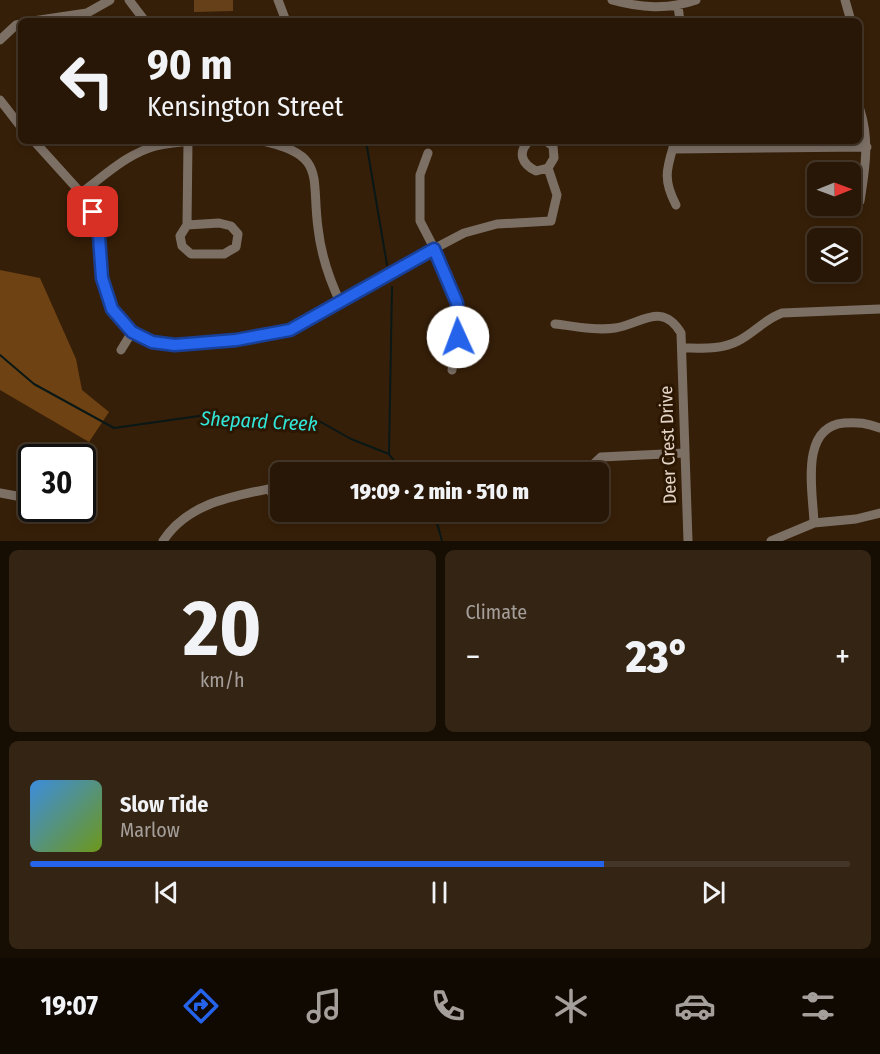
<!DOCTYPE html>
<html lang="en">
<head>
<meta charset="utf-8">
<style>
  :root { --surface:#281706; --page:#342414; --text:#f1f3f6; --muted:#a59f9b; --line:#443628; --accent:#2563eb }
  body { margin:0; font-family:"Fira Sans Condensed",sans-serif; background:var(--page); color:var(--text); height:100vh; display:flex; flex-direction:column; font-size:22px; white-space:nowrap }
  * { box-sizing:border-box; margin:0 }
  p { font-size:20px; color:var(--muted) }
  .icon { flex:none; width:33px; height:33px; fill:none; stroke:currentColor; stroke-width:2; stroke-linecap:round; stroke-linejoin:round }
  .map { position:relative; height:541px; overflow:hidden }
  .sheet { display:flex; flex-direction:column; gap:9px; padding:9px; background:#160d03; flex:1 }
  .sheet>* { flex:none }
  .guide { position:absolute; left:18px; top:18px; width:844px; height:126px; border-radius:9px; box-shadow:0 3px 9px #0003,0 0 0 2px var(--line); background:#281706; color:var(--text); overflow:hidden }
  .needle { width:39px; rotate:89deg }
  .buttons { position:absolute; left:807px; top:162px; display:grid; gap:12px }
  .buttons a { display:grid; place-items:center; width:54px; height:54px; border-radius:9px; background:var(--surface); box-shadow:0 3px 9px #0003,0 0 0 2px var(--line); font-size:30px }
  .speed { position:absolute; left:18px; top:444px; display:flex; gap:12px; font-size:30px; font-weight:700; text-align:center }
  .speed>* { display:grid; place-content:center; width:78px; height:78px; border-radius:50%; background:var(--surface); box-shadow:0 3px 9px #0003,0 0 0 2px var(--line); line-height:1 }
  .speed .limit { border:3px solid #111; border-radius:9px; background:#fff; color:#111 }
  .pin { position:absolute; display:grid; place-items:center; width:51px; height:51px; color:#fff; margin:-26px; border-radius:12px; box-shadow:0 3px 9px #0006 }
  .me { position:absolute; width:66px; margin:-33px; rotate:358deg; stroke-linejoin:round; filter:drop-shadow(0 0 4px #0008) }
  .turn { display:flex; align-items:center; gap:21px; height:126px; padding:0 30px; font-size:27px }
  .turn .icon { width:78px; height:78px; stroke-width:2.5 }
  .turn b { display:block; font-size:42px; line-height:51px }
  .big { font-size:45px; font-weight:800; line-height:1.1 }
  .sheet .tile { flex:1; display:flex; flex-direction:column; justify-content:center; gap:9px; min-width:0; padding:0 21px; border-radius:9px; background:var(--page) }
  .sheet .dial { align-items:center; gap:0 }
  .dial b { font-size:78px; line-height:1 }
  .song { display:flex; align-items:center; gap:18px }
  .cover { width:72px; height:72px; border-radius:9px; background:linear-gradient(135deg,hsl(210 70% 55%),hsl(80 70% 35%)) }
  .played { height:6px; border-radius:3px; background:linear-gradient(90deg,var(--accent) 70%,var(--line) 70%) }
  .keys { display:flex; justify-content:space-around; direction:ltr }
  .heat { display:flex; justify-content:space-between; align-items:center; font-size:33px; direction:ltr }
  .sheet .tiles { flex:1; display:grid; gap:9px; grid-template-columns:1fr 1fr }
  .tile:last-child { grid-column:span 2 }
  .trip { position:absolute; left:270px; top:462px; width:339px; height:60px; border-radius:9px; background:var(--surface); box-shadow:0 3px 9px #0003,0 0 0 2px var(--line); font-weight:800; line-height:60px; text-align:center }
  .menu { display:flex; height:96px; justify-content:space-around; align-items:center; background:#100902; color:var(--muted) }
  .menu .icon { width:42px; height:42px }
  .menu .active { color:var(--accent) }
  .menu b { font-size:27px; color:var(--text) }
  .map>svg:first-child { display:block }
  .green { fill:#664019 }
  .forest { fill:#6e4212 }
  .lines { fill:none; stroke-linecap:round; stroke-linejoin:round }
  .stream { stroke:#091816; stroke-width:2 }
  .minor { stroke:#7c7065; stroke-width:9 }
  .route-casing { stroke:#184099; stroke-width:15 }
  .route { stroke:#2563eb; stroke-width:10 }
  .labels { text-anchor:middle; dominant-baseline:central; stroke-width:6; stroke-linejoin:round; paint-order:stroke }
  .street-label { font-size:18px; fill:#e4d5c8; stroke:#2b1601 }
  .water-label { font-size:20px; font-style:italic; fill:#32e5d9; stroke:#2b1601 }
</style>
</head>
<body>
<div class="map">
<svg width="880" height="541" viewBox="0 0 880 541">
  <rect width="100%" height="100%" fill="#361f08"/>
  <!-- green -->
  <path class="green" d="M194 0H233V11L194 12Z"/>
  <!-- forest -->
  <path class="forest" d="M0 270 40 278 76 359 82 390 109 412 89 442 0 390Z"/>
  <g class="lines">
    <!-- stream -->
    <path class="stream" d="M366 141 387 265
      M392 287 389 454 402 472
      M0 355 34 384 114 428 206 415 319 421 351 439 389 454
      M434 512 442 541"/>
    <!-- minor -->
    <path class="minor" d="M129 0 145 21
      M278 0 286 21
      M612 0C641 8 667 10 696 0
      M845 0 851 21
      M678 6 680 21
      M33 21 87 13 110 0
      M0 40 16 25 21 24
      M0 100 21 127
      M860 110C870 141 865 169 860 201
      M34 141 81 193 93 212 99 237 102 278 112 309 132 332 152 342 175 345 236 341 290 330 341 304 386 274 464 233 497 224 551 221 557 195 548 168 536 171C522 164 517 153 529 141
      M263 141C327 155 311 177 318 228 321 255 329 279 341 304
      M546 141 553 146 554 158 548 168
      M675 141C667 168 662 178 676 205
      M673 149 867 147
      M428 153 420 175V221L448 275 457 303 458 337 452 370
      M81 193C104 176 128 153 156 146 184 139 216 141 245 141
      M187 225 219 223 231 226 238 234 236 247 224 254H191L182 246 180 236 187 225 188 141
      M555 324C575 326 595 331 615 328 641 324 662 301 681 333L688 541
      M682 348C701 348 721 350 738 341 754 333 765 319 782 313L880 309
      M121 350 132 332
      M586 471 601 457 685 453
      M0 493 22 497 28 505
      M814 523C813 492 799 427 844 423 858 422 867 423 880 428
      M163 541C186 505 228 497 268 489L273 494
      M771 541 814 523 856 519 880 513"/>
  </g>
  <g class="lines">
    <!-- route casing -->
    <g class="route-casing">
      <path id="route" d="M93 212 99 237 102 278 112 309 132 332 152 342 175 345 236 340 290 330 434 249 457 303 458 337"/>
    </g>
    <!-- route -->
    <use href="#route" class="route"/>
  </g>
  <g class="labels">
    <!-- street labels -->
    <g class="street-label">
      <text transform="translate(668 445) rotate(-92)">Deer Crest Drive</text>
    </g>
    <!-- water labels -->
    <g class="water-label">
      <text transform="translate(259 421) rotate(3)">Shepard Creek</text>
    </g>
  </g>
</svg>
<div class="buttons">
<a><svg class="needle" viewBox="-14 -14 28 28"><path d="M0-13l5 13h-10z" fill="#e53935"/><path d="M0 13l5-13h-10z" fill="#a59f9b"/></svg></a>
<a><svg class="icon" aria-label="layers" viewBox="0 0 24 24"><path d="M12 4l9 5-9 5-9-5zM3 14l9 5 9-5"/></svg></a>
</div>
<div class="speed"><div class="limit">30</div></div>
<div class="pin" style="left:93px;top:212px;background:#d93025"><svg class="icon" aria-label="arrive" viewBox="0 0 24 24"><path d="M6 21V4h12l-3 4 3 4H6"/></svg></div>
<svg class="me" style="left:458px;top:337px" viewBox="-20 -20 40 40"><circle r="19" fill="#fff"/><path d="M0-13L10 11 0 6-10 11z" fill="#2563eb"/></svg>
<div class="trip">19:09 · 2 min · 510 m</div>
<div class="guide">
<div class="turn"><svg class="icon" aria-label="left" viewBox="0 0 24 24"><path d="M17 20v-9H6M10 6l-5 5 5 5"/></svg><div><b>90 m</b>Kensington Street</div></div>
</div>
</div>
<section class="sheet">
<div class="tiles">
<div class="tile dial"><b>20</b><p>km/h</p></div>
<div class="tile"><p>Climate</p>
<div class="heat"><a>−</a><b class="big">23°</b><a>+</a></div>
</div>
<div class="tile">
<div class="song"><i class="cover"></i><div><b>Slow Tide</b><p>Marlow</p></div></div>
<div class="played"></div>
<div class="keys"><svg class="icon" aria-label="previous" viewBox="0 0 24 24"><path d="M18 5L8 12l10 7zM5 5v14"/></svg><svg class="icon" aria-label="pause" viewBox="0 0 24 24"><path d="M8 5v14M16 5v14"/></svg><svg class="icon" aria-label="next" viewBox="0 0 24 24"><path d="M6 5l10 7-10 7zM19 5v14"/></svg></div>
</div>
</div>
</section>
<nav class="menu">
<b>19:07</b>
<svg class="icon active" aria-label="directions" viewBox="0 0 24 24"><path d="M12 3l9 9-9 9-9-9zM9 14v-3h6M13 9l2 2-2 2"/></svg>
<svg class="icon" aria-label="music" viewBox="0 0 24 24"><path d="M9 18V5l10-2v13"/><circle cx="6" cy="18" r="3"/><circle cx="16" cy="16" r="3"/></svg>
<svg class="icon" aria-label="phone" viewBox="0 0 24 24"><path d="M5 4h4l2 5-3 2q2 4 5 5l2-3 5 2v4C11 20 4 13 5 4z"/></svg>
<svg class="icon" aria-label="climate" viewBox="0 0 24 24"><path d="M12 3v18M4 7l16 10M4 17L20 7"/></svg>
<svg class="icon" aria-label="car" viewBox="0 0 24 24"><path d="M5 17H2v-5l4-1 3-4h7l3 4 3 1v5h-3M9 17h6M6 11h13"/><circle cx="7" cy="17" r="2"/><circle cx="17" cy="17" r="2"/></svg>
<svg class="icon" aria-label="filters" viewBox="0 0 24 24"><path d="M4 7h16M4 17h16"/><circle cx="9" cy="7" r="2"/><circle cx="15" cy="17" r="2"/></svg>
</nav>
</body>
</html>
